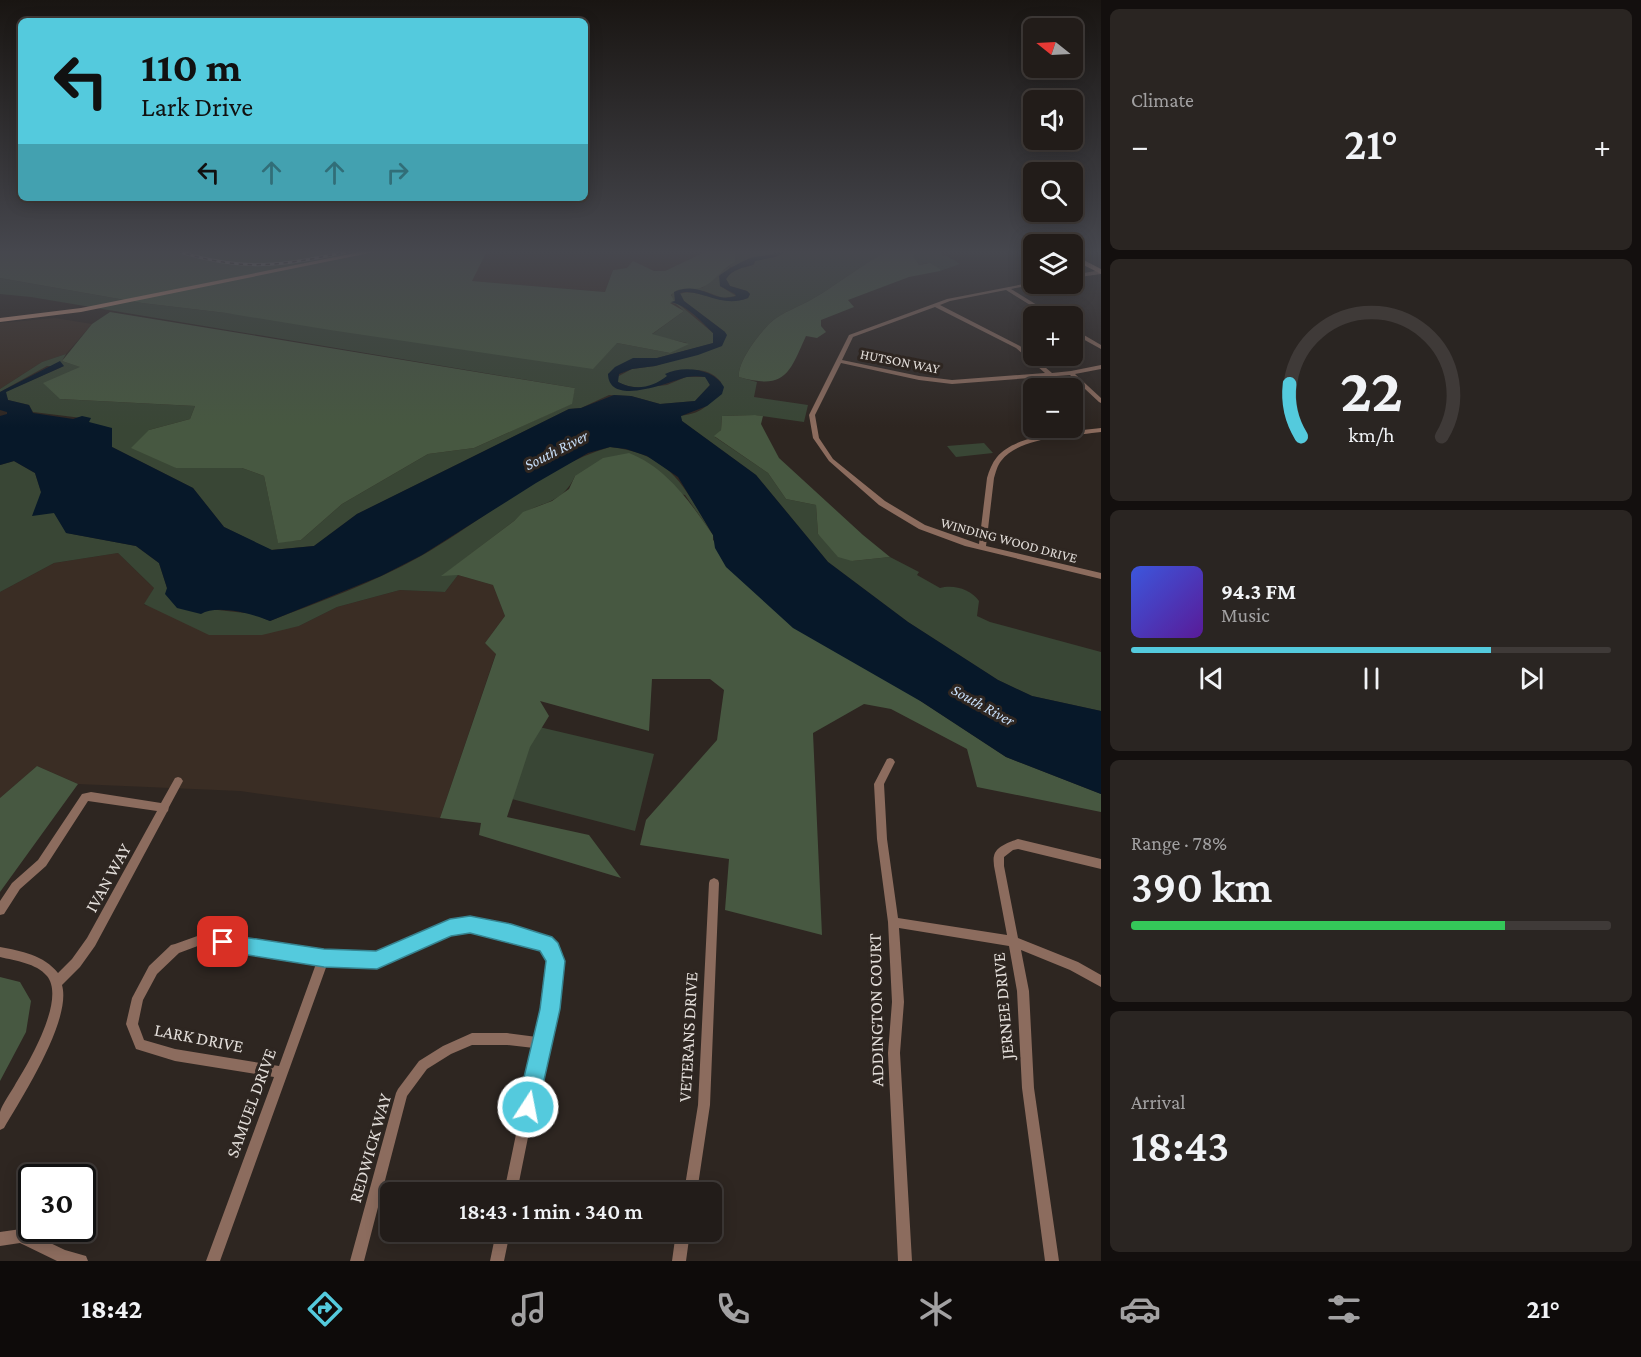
<!DOCTYPE html>
<html lang="en">
<head>
<meta charset="utf-8">
<style>
  :root { --surface:#221c19; --page:#2a2522; --text:#f1f3f6; --muted:#a2a1a2; --line:#3f3a38; --accent:#54cadd }
  body { margin:0; font-family:"Crimson Pro",serif; background:var(--page); color:var(--text); height:100vh; display:flex; flex-direction:column; font-size:22px; white-space:nowrap }
  * { box-sizing:border-box; margin:0 }
  p { font-size:20px; color:var(--muted) }
  .icon { flex:none; width:33px; height:33px; fill:none; stroke:currentColor; stroke-width:2; stroke-linecap:round; stroke-linejoin:round }
  .map { position:relative; flex:1; overflow:hidden }
  .panel { display:flex; flex-direction:column; gap:9px; padding:9px; background:#130f0e; width:540px }
  .panel>* { flex:none }
  .banner { position:absolute; left:18px; top:18px; width:570px; height:183px; border-radius:9px; box-shadow:0 3px 15px #0003,0 0 0 2px var(--line); background:#54cadd; color:#111; overflow:hidden }
  .needle { width:39px; rotate:288deg }
  .buttons { position:absolute; left:1023px; top:18px; display:grid; gap:12px }
  .buttons a { display:grid; place-items:center; width:60px; height:60px; border-radius:9px; background:var(--surface); box-shadow:0 3px 15px #0003,0 0 0 2px var(--line); font-size:30px }
  .speed { position:absolute; left:18px; top:1164px; display:flex; gap:12px; font-size:30px; font-weight:700; text-align:center }
  .speed>* { display:grid; place-content:center; width:78px; height:78px; border-radius:50%; background:var(--surface); box-shadow:0 3px 15px #0003,0 0 0 2px var(--line); line-height:1 }
  .speed .limit { border:3px solid #111; border-radius:9px; background:#fff; color:#111 }
  .pin { position:absolute; display:grid; place-items:center; width:51px; height:51px; color:#fff; margin:-26px; border-radius:12px; box-shadow:0 3px 9px #0006 }
  .me { position:absolute; width:66px; margin:-33px; rotate:11deg; stroke-linejoin:round; filter:drop-shadow(0 0 4px #0008) }
  .turn { display:flex; align-items:center; gap:21px; height:126px; padding:0 24px; font-size:27px }
  .turn .icon { width:78px; height:78px; stroke-width:2.5 }
  .turn b { display:block; font-size:42px; line-height:51px }
  .lanes { display:flex; align-items:center; height:57px; padding:0 24px; background:#0003; justify-content:center; gap:30px; direction:ltr }
  .lanes .off { opacity:.35 }
  .big { font-size:45px; font-weight:600; line-height:1.1 }
  .panel .tile { flex:1; display:flex; flex-direction:column; justify-content:center; gap:9px; min-width:0; padding:0 21px; border-radius:9px; background:var(--page) }
  .panel .dial { align-items:center; gap:0 }
  .dial svg { height:156px; overflow:visible; fill:none; stroke:var(--line); stroke-width:7; stroke-linecap:round; text-anchor:middle }
  .dial text { fill:var(--text); stroke:none }
  .song { display:flex; align-items:center; gap:18px }
  .cover { width:72px; height:72px; border-radius:9px; background:linear-gradient(135deg,hsl(230 70% 55%),hsl(270 70% 35%)) }
  .played { height:6px; border-radius:3px; background:linear-gradient(90deg,var(--accent) 75%,var(--line) 75%) }
  .keys { display:flex; justify-content:space-around; direction:ltr }
  .heat { display:flex; justify-content:space-between; align-items:center; font-size:33px; direction:ltr }
  .charge { height:9px; border-radius:4px; background:linear-gradient(90deg,#34c759 78%,var(--line) 0) }
  .trip { position:absolute; left:380px; top:1182px; width:342px; height:60px; border-radius:9px; background:var(--surface); box-shadow:0 3px 15px #0003,0 0 0 2px var(--line); font-weight:600; line-height:60px; text-align:center }
  .tab-bar { display:flex; height:96px; justify-content:space-around; align-items:center; background:#0e0b0a; color:var(--muted) }
  .tab-bar .icon { width:42px; height:42px }
  .tab-bar .active { color:var(--accent) }
  .tab-bar b { font-size:27px; color:var(--text) }
  main { display:flex; flex:1; min-height:0 }
  .map>svg:first-child { display:block }
  .built { fill:#3a2d24 }
  .green { fill:#394635 }
  .forest { fill:#475841 }
  .water { fill:#071829 }
  .lines { fill:none; stroke-linecap:round; stroke-linejoin:round }
  .street { fill:#8c6c5e; fill-rule:evenodd }
  .secondary { fill:#c6937c; fill-rule:evenodd }
  .rail-casing { stroke:#97918d; stroke-width:3 }
  .rail { stroke:#2e2621; stroke-width:1.5; stroke-dasharray:4.5; stroke-linecap:butt }
  .route { fill:#54cadd; stroke:#378390; stroke-width:1.5 }
  .labels { text-anchor:middle; dominant-baseline:central; stroke-width:6; stroke-linejoin:round; paint-order:stroke }
  .far-street-label { font-size:14px; fill:#e2ddd9; stroke:#2e2621 }
  .water-label { font-size:16px; font-style:italic; fill:#c7def8; stroke:#2e2621 }
  .near-street-label { font-size:18px; fill:#e2ddd9; stroke:#2e2621 }
</style>
</head>
<body>
<main>
<div class="map">
<svg width="1101" height="1261" viewBox="0 0 1101 1261">
  <rect width="100%" height="100%" fill="#2e2621"/>
  <!-- built -->
  <path class="built" d="M487 251H707L665 271 628 268 613 270 605 292 471 281Z
    M55 318 92 324 66 354 42 362 0 389V323Z
    M118 553 154 588 144 605 299 626 337 607 400 590 445 592 458 575 493 585 505 616 485 643 496 653 440 818 240 791 78 784 37 766 0 798V592L54 563Z"/>
  <!-- green -->
  <path class="green" d="M735 251H777C769 258 758 255 748 259 741 262 739 266 730 267L720 286 736 296 723 298 704 291 684 288 675 301 713 333 714 343 657 358 639 360 608 374 625 390 667 385 686 377H706L710 385 695 401 660 404 631 396 609 395 581 408 569 409 357 514 314 546 271 550 224 527 193 488 112 447 88 422 90 419 33 412 29 405 8 400 5 392 64 366H47L0 392V389L42 362 66 354 62 361 81 367 60 399 195 406 190 419 149 430 176 468H242L264 476 278 542 301 540 342 504 428 454 474 448 571 404 575 388 31 297 0 294V278L142 303 226 313 617 343 670 353 687 343 651 335 684 311 676 304 669 302 673 292 683 288H702L734 262Z
    M787 251H888C862 264 840 283 814 298 801 306 782 312 770 323 759 334 737 362 739 377L757 382 754 397 808 405 804 422 755 415 722 416 721 430 715 437 768 473 786 499 816 505 818 534 852 561 890 557 919 572 917 575 940 588C953 584 971 589 979 601L977 616 990 622 1101 652V711L1032 696 998 680 908 622 828 562 756 475 682 421 680 416C705 413 712 403 721 382 708 366 687 368 670 375 665 377 663 380 658 383 647 390 629 388 618 382L617 377 632 369 655 366 722 345 725 332 684 301 680 294C698 287 721 308 748 298L750 294 747 291 730 286 726 279C732 269 743 268 754 265L755 261 775 257Z
    M916 251H941L943 256H947L960 264 940 271V269L926 263 919 265 912 256Z
    M984 443 993 453 956 457 947 446Z
    M610 447C672 454 684 487 713 535L685 495 575 476C560 509 536 499 514 521L443 575H458L445 592 400 590 337 607 299 626 262 635H209L144 604 154 588 118 553 54 563 0 592V465L14 461 35 473 41 492 67 533 136 546 159 563 167 588 209 609 254 614 270 621C321 601 373 583 421 556 481 522 544 466 610 447Z
    M535 726 654 754 635 831 508 798Z"/>
  <!-- forest -->
  <path class="forest" d="M0 251H487L472 281 605 292 613 270 627 268 633 261 654 271H665L707 251H735V262C723 268 715 281 703 287 692 292 681 284 671 295L674 301 670 303 684 311 652 334 689 344 670 353 617 343 593 369 330 330 226 313 142 303 0 278Z
    M888 251H916L913 256 919 265 930 263 940 269V271L909 277 848 300 854 307 821 320V326L826 332 817 338 806 336C789 374 785 390 739 377 737 362 759 334 770 323 782 312 801 306 814 298 840 283 862 264 888 251Z
    M110 312 575 388 572 404 474 448 428 454 342 504 301 540 278 543 264 476 242 468H176L131 448 149 430 190 419 195 406 60 399 43 383 80 367 62 361 92 324Z
    M755 415 763 416 761 424 779 458 863 535 890 557 852 561 838 557 818 534 816 505 786 499 768 473 714 436 721 430 722 416Z
    M629 453C667 468 690 502 713 535V540L922 702 1006 757 1101 794V812L977 787 967 749 891 709 864 704 813 733 822 935 725 910 729 859 640 845 646 820 717 740 724 690 710 679H652L649 731 540 701 549 716 530 747 507 817 589 835 621 878 479 835 481 823 440 818 496 654 485 643 505 616 493 585 458 575 441 576 514 521 523 512 552 501 569 489 575 476 603 458Z
    M37 766 78 784 0 892V798Z
    M0 977 20 982 31 1001 26 1032 0 1081Z"/>
  <!-- water -->
  <path class="water" d="M777 251H787L775 257 755 261 754 264C743 268 732 269 726 279L730 286 747 291 750 294 748 298C720 309 699 287 680 293L684 301 725 332 727 335 722 346 698 355 655 366 632 369 619 374 618 382C635 391 652 388 667 376L665 374C682 365 714 368 724 387L722 394 707 406 681 416 682 421 756 475 828 562 908 622 998 680 1032 696 1101 711V794L1006 757 922 702 793 628 726 567 715 548 713 535 678 477 647 456 626 449 610 447 588 453 536 483 422 555 381 576 270 621C253 614 217 604 201 614L177 608 165 594 167 588 159 563 136 546 66 533 54 513 32 516 41 492 35 473 14 461 0 465V416L7 414V412L0 410V392L60 361 64 366 6 392 8 400 29 405 33 413 73 419 82 416 91 418 89 422 112 428V447L193 488 224 527 272 550 314 546 357 514 569 409 581 408 614 395 631 396 660 404 695 401 710 385 705 377C699 376 693 376 687 377 671 381 609 408 608 374L615 367 633 358H657L713 343V333C701 321 688 306 671 302L675 301 674 292C703 280 711 304 736 296L735 294 720 286 719 276C726 270 746 259 754 257 763 255 770 257 777 251Z"/>
  <g class="lines">
    <!-- street -->
    <path class="street" d="M1101 270V274L1072 278V275Z
      M1034 282V284H1036L1011 289 1053 315V316H1048L1006 290 950 301 940 305 1020 346 1052 373 1071 371 1101 365V369L1075 374 1101 398V403L1099 402 1070 375 952 384 919 380 841 363 815 415 819 438 833 459 885 501 925 525 979 544 987 478C989 471 992 463 997 457 1017 433 1072 432 1101 428V432C1073 436 1020 436 1001 461 997 466 996 472 994 478L986 546 1101 573V579L965 546 919 529 879 505 829 461 813 438 809 415 849 335 947 299ZM935 307 1016 348 1045 373 952 380 919 376 842 360 853 337Z
      M1072 328 1101 345V349L1072 333Z
      M890 758 893 759 895 762 884 784 887 839 898 918 1007 935 994 866C994 863 993 859 994 856 996 846 1010 842 1018 839L1101 859V869L1018 849 1013 850 1004 857V866L1018 938 1078 962 1101 975V987L1070 970 1021 950 1029 991 1034 1088 1059 1261H1045L1022 1088 1017 991 1009 946 899 928 904 1002 900 1053 912 1261H898L888 1053 892 1002 888 922 877 839 874 784 887 759Z
      M178 777 181 778 183 781 169 807 168 811 167 812 95 946 80 967 62 985C72 1020 22 1097 4 1128L0 1130C0 1125 0 1117 0 1112 2 1104 12 1091 16 1083 29 1062 66 999 47 976 36 963 16 961 0 957V947C21 951 44 955 58 973L72 959 87 938 157 811 88 801 46 866 20 889 4 914 0 915V901L12 883 38 860 82 794 91 792 161 803 175 778Z
      M714 878 718 880 719 883 710 1105 697 1192H684L698 1105 709 883 710 880Z
      M470 920 511 928 550 940 556 945 562 961 556 1009 547 1043 517 1192H504L534 1048 507 1045H472L451 1054 427 1069 407 1096 364 1261H350L396 1093 398 1089 419 1061 443 1046 472 1033H507L537 1037 544 1009 550 961 548 952 543 948 511 938 470 930 451 933 377 965H351L328 962 220 1261H206L274 1077 175 1061 136 1049 126 1024 132 998 149 966 171 945 175 944 203 934 351 955H377L450 923ZM203 944 317 961 279 1066 175 1049 144 1040 138 1024 143 1000 157 974 179 953Z
      M21 1229 65 1250 86 1256 88 1261H57L20 1243 0 1246V1232Z
      M496 1232H510L504 1261H490Z
      M676 1232H690L686 1261H672Z"/>
    <!-- secondary -->
    <path class="secondary" d="M365 251H379L81 312 0 322V318L81 308Z
      M1072 254 1101 269V274L1072 259Z"/>
    <!-- rail casing -->
    <g class="rail-casing">
      <path id="rail" d="M177 251C246 273 283 265 352 251"/>
    </g>
    <!-- rail -->
    <use href="#rail" class="rail"/>
  </g>
  <!-- sky -->
  <linearGradient id="sky" x2="0" y2="1"><stop stop-color="#191512"/><stop offset="0.59" stop-color="#46474e"/><stop offset="1" stop-color="#46474e" stop-opacity="0"/></linearGradient>
  <rect width="1101" height="427" fill="url(#sky)"/>
  <!-- route -->
  <path class="route" d="M470 916 511 924 552 937 558 943 565 961 560 1009 538 1107 535 1114 528 1118 520 1114 517 1107 540 1009 546 961 540 951 470 933 451 936 377 969 324 967 223 951 216 949 214 942 216 936 223 934 324 949 376 951 450 919Z"/>
  <g class="labels">
    <!-- far-street labels -->
    <g class="far-street-label">
      <text transform="translate(900 361) rotate(11)">HUTSON WAY</text>
      <text transform="translate(1009 540) rotate(15)">WINDING WOOD DRIVE</text>
    </g>
    <!-- water labels -->
    <g class="water-label">
      <text transform="translate(556 450) rotate(-27)">South River</text>
      <text transform="translate(983 705) rotate(29)">South River</text>
    </g>
    <!-- near-street labels -->
    <g class="near-street-label">
      <text transform="translate(108 878) rotate(-61)">IVAN WAY</text>
      <text transform="translate(1003 1006) rotate(-95)">JERNEE DRIVE</text>
      <text transform="translate(876 1010) rotate(-91)">ADDINGTON COURT</text>
      <text transform="translate(688 1037) rotate(-87)">VETERANS DRIVE</text>
      <text transform="translate(199 1038) rotate(11)">LARK DRIVE</text>
      <text transform="translate(251 1103) rotate(-70)">SAMUEL DRIVE</text>
      <text transform="translate(370 1148) rotate(-74)">REDWICK WAY</text>
    </g>
  </g>
</svg>
<div class="buttons">
<a><svg class="needle" viewBox="-14 -14 28 28"><path d="M0-13l5 13h-10z" fill="#e53935"/><path d="M0 13l5-13h-10z" fill="#a2a1a2"/></svg></a>
<a><svg class="icon" aria-label="sound" viewBox="0 0 24 24"><path d="M4 9h4l5-4v14l-5-4H4zM17 9q2 3 0 6"/></svg></a>
<a><svg class="icon" aria-label="search" viewBox="0 0 24 24"><circle cx="10" cy="10" r="6"/><path d="M15 15l6 6"/></svg></a>
<a><svg class="icon" aria-label="layers" viewBox="0 0 24 24"><path d="M12 4l9 5-9 5-9-5zM3 14l9 5 9-5"/></svg></a>
<a>+</a>
<a>−</a>
</div>
<div class="speed"><div class="limit">30</div></div>
<div class="pin" style="left:223px;top:942px;background:#d93025"><svg class="icon" aria-label="arrive" viewBox="0 0 24 24"><path d="M6 21V4h12l-3 4 3 4H6"/></svg></div>
<svg class="me" style="left:528px;top:1107px" viewBox="-20 -20 40 40"><circle r="17" fill="#54cadd" stroke="#fff" stroke-width="3"/><path d="M0-11L8 9 0 5-8 9z" fill="#fff"/></svg>
<div class="trip">18:43 · 1 min · 340 m</div>
<div class="banner">
<div class="turn"><svg class="icon" aria-label="left" viewBox="0 0 24 24"><path d="M17 20v-9H6M10 6l-5 5 5 5"/></svg><div><b>110 m</b>Lark Drive</div></div>
<div class="lanes"><svg class="icon" aria-label="left" viewBox="0 0 24 24"><path d="M17 20v-9H6M10 6l-5 5 5 5"/></svg><svg class="icon off" aria-label="ahead" viewBox="0 0 24 24"><path d="M12 20V5M6 11l6-6 6 6"/></svg><svg class="icon off" aria-label="ahead" viewBox="0 0 24 24"><path d="M12 20V5M6 11l6-6 6 6"/></svg><svg class="icon off" aria-label="right" viewBox="0 0 24 24"><path d="M7 20v-9h11M14 6l5 5-5 5"/></svg></div>
</div>
</div>
<section class="panel">
<div class="tile"><p>Climate</p>
<div class="heat"><a>−</a><b class="big">21°</b><a>+</a></div>
</div>
<div class="tile dial"><svg viewBox="0 0 100 80">
<path d="M14 69A42 42 0 1 1 86 69"/>
<path d="M14 69A42 42 0 0 1 8 42" stroke="#54cadd"/>
<text x="50" y="56" font-size="32" font-weight="700">22</text>
<text x="50" y="72" font-size="11">km/h</text>
</svg></div>
<div class="tile">
<div class="song"><i class="cover"></i><div><b>94.3 FM</b><p>Music</p></div></div>
<div class="played"></div>
<div class="keys"><svg class="icon" aria-label="previous" viewBox="0 0 24 24"><path d="M18 5L8 12l10 7zM5 5v14"/></svg><svg class="icon" aria-label="pause" viewBox="0 0 24 24"><path d="M8 5v14M16 5v14"/></svg><svg class="icon" aria-label="next" viewBox="0 0 24 24"><path d="M6 5l10 7-10 7zM19 5v14"/></svg></div>
</div>
<div class="tile"><p>Range · 78%</p><b class="big">390 km</b><div class="charge"></div></div>
<div class="tile"><p>Arrival</p><b class="big">18:43</b></div>
</section>
</main>
<nav class="tab-bar">
<b>18:42</b>
<svg class="icon active" aria-label="directions" viewBox="0 0 24 24"><path d="M12 3l9 9-9 9-9-9zM9 14v-3h6M13 9l2 2-2 2"/></svg>
<svg class="icon" aria-label="music" viewBox="0 0 24 24"><path d="M9 18V5l10-2v13"/><circle cx="6" cy="18" r="3"/><circle cx="16" cy="16" r="3"/></svg>
<svg class="icon" aria-label="phone" viewBox="0 0 24 24"><path d="M5 4h4l2 5-3 2q2 4 5 5l2-3 5 2v4C11 20 4 13 5 4z"/></svg>
<svg class="icon" aria-label="climate" viewBox="0 0 24 24"><path d="M12 3v18M4 7l16 10M4 17L20 7"/></svg>
<svg class="icon" aria-label="car" viewBox="0 0 24 24"><path d="M5 17H2v-5l4-1 3-4h7l3 4 3 1v5h-3M9 17h6M6 11h13"/><circle cx="7" cy="17" r="2"/><circle cx="17" cy="17" r="2"/></svg>
<svg class="icon" aria-label="filters" viewBox="0 0 24 24"><path d="M4 7h16M4 17h16"/><circle cx="9" cy="7" r="2"/><circle cx="15" cy="17" r="2"/></svg>
<b>21°</b>
</nav>
</body>
</html>
